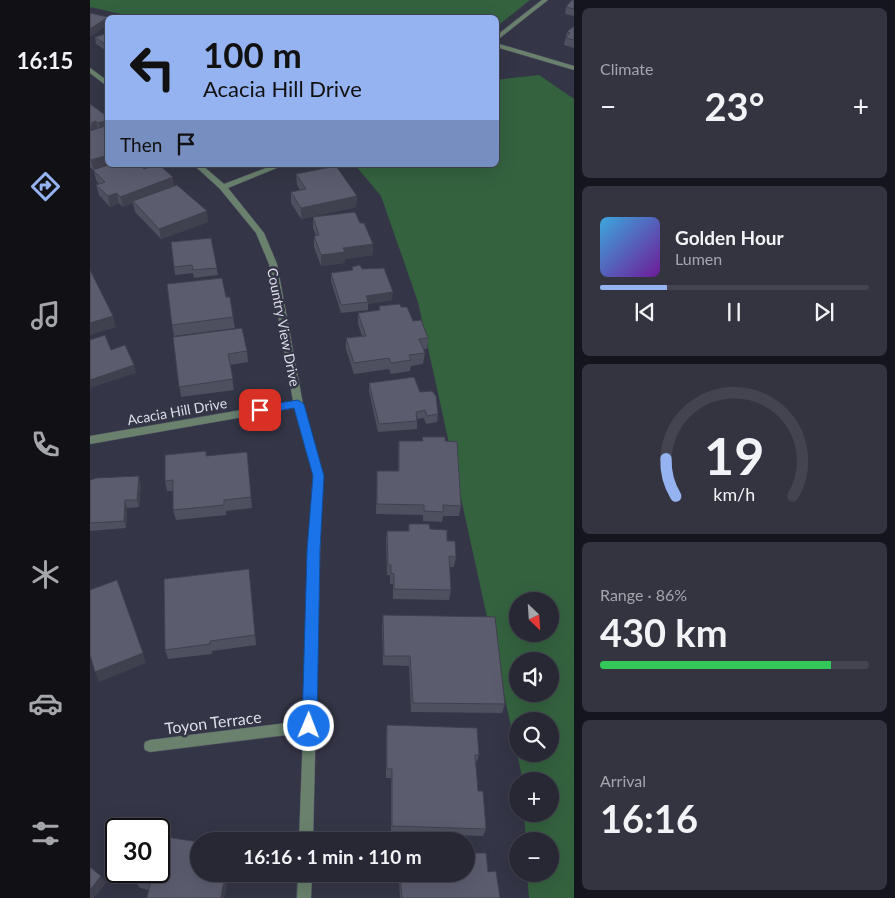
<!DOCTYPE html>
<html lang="en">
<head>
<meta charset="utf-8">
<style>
  :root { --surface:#272834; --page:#333440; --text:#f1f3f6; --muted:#a4a6ac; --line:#43444f; --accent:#95b2f1 }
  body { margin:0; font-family:Lato,sans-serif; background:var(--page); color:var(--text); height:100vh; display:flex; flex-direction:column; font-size:19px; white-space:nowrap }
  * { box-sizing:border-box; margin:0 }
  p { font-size:16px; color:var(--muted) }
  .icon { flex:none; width:28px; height:28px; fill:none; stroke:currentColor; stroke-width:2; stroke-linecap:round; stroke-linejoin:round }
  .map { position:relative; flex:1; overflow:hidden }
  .sheet { display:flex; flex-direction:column; gap:8px; padding:8px; background:#15161d; width:321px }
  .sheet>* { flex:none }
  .banner { position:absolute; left:15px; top:15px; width:394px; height:152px; border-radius:8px; box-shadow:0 5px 20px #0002,0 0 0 1px var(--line); background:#95b2f1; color:#111; overflow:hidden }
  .needle { width:32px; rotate:155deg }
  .buttons { position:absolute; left:419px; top:592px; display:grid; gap:10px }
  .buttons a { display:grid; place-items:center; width:50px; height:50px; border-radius:50%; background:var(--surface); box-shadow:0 5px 20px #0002,0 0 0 1px var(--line); font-size:25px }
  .speed { position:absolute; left:15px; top:818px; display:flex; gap:10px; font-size:25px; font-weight:700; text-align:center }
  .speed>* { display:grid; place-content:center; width:65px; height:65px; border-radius:50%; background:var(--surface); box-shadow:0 5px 20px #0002,0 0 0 1px var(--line); line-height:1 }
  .speed .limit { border:2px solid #111; border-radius:8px; background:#fff; color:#111 }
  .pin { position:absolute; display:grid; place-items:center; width:42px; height:42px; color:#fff; margin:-21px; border-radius:10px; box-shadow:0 2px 8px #0006 }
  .me { position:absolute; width:55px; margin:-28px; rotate:1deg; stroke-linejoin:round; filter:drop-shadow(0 0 4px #0008) }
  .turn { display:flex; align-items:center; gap:18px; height:105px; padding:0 15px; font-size:22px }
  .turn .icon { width:65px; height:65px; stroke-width:2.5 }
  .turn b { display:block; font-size:35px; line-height:42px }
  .then { display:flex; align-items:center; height:48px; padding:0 15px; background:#0003; gap:10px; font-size:19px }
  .big { font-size:38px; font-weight:700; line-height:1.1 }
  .sheet .tile { flex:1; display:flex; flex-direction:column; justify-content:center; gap:8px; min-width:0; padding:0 18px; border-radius:8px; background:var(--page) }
  .sheet .dial { align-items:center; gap:0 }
  .dial svg { height:130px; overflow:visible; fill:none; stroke:var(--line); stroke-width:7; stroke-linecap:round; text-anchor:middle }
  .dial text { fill:var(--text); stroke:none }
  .song { display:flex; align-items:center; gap:15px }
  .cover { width:60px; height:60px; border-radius:8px; background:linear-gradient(135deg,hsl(200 70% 55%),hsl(280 70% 35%)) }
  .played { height:5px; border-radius:2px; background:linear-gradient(90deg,var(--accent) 25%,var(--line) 25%) }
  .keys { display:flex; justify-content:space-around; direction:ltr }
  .heat { display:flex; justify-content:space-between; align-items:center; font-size:28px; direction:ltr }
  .charge { height:8px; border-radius:4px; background:linear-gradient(90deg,#34c759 86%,var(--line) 0) }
  .trip { position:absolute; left:100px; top:832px; width:285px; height:50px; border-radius:25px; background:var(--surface); box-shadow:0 5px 20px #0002,0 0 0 1px var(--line); font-weight:700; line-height:50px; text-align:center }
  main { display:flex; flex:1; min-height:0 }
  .tab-bar { display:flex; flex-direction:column; width:90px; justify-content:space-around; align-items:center; background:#101015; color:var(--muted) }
  .tab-bar .icon { width:35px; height:35px }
  .tab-bar .selected { color:var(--accent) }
  .tab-bar b { font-size:22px; color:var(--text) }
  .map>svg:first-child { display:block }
  .green { fill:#34623f; fill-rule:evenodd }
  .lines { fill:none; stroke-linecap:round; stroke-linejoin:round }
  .street-casing { stroke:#525363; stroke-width:1 }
  .street { fill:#69816d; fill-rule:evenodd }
  .wall { fill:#4e505f }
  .shaded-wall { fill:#40414e }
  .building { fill:#5b5d6f; stroke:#40414e }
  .route { fill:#1a73e8; stroke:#114b97 }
  .labels { text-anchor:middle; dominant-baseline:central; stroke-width:5; stroke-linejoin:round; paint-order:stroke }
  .street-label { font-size:14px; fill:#dddee9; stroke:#343546 }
  .near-street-label { font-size:16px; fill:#dddee9; stroke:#343546 }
</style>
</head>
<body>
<main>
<nav class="tab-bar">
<b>16:15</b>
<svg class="icon selected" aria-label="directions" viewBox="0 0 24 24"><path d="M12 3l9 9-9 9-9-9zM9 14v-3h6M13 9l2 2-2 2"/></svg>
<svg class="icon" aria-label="music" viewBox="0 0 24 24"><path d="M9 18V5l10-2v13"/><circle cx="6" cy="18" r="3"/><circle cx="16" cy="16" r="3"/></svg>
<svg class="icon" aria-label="phone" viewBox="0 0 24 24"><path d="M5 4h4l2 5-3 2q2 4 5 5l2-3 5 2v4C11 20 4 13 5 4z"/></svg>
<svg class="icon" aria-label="climate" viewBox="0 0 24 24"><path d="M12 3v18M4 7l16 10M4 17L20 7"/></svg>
<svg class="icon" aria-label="car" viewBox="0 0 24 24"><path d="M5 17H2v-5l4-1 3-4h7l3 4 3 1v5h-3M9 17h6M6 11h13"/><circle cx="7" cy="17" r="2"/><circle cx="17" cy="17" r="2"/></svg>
<svg class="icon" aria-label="filters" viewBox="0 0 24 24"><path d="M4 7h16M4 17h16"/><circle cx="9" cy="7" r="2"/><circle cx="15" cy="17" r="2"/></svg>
</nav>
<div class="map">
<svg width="484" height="898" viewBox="0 0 484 898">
  <rect width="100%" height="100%" fill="#343546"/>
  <!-- green -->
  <path class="green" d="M0 0H440L406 27V18L44 17 0 7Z
    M449 75 484 99V898H439L437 874H460V841H436L434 814H460V781H433L328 302 291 196 265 165H406V80ZM428 601H460V634H428ZM428 661H460V694H428ZM428 721H460V754H428Z"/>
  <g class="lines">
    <!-- street casing -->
    <g class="street-casing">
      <path id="street" d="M452 0H458L406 41V36Z
        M406 43 484 66V70L406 47Z
        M0 68 18 81V87L0 73Z
        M104 165H112L134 184 184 165H194L138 188 174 233 187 264 213 404 233 475 230 550 223 841H209L213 733 60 752 55 750 54 746 55 742 60 740 213 721 218 550 223 475 204 408 0 444V436L203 401 179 264 166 233 130 189Z
        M208 874H222L221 898H207Z"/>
    </g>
    <!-- street -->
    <use href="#street" class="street"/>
  </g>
  <!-- wall -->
  <path class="wall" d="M484 0V16L475 14 476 7Z
    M484 26V48L474 45 477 32Z
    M18 33V52L6 44 5 37Z
    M0 104 18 117V165L54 169 84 186 118 222 71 239 45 212 43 203 33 207 29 203 20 207 9 195 6 185 9 184 6 180 4 171 0 167Z
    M206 174 267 196 266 207 211 219 201 203V192L210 190 207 185Z
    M223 217 270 223 283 244V255L255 259 254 263 231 266 224 247V236H226L223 228Z
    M121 238 128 275 104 278 103 273 85 275 84 267Z
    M262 267 272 269 302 300 278 304V310L251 313 241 281V273L262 270Z
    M136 297 143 317 145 328 84 336 82 325Z
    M289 306 311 307 323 321 338 338 337 349H333L335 353 333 364 321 366 320 371 301 374 299 369 264 374 256 349V338L272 336 268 324V313L289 310Z
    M83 337 157 351 158 362 140 365 144 390 91 397Z
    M279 383 330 392 348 414 347 422 336 424 334 418 327 419V429L288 432 279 391Z
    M332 437 355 441 371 506 369 516H353L352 522 333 521V515L286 514 287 471H308V451L309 441H332Z
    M116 451 117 456 157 452 162 508 136 511V515L86 520 83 510V491H77L75 481Z
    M0 480 51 484 49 507 37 508 36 528 0 531Z
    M319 524 340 529 357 541 366 557 364 567H359L361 590 359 600 303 599V584H300V575H297L296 541 297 531H318Z
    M160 579 166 645 122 651V654L78 659 75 650Z
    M293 615 415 704 412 713 321 712 319 666 293 665 292 625Z
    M297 725 389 755 386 763 388 791 396 829 393 836 301 833V778H296V734Z
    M398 872 410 898H310L309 880 310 874Z
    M139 874 134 898H57L59 890 50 888 46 882Z"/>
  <!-- shaded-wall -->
  <path class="shaded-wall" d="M18 17V25L0 37V29Z
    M18 120V128L10 131 8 123Z
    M6 121 8 129 0 134 1 123Z
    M18 155V165H21L4 171 1 160Z
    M83 177 84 188 43 201V203L33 207 30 197Z
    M27 193 29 203 20 207 18 196Z
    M267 196 266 207 211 219V208Z
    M117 211 118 222 71 239 69 229Z
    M283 244V255L255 259 254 263 231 266V255L253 248Z
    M303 292 302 300 278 304 276 296Z
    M23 316 26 327 0 335V323Z
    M44 365 46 373 0 388V380Z
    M49 476 51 484 49 507 47 500Z
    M35 500 37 508 36 528 34 521Z
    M53 653 56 663 9 682 5 672Z
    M135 874H139L134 898H131Z
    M11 876 16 883 4 898H0V890Z"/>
  <!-- building -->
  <path class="building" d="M482 0H484V9L476 7Z
    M0 13 18 17 0 29Z
    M484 26V40L476 38 480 33 477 32Z
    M18 33V46L5 37Z
    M0 104 18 117V120L8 123 6 121 1 123 3 125 0 126Z
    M18 125V155L1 160 0 159V131Z
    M18 165H50L54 169 66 165H69L83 177 30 197 27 193 18 196 6 185 15 182 3 170Z
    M246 166 267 196 211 208 201 192 216 189 206 174Z
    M87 185 117 211 69 229 43 201Z
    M265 212 270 223H274L283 244 253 248 255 252 231 255 224 236 229 235 223 217Z
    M121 238 127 268 103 270 102 265 84 267 81 242Z
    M270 265 272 269 294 268 303 292 276 296 278 302 251 305 241 273 263 270 262 267Z
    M0 270 23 316 0 323Z
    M132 278 136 297H140L143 317 82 325 77 284Z
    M310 304 311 307H317L323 321 331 320 338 338 329 339 335 353 319 355 321 360 301 363 299 358 264 363 256 338 276 336 268 313 290 310 289 306Z
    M152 328 157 351 138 354 143 379 89 387 83 337Z
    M15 335 21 350 35 345 44 365 0 380V340Z
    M324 377 330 392 342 391 346 396 348 414 337 416 335 410 326 412 327 421 289 424 279 383Z
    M332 437H355V441L367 442 371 506 353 505V512L334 511V505L287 504V471H309V441H333Z
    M116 451V456L157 452 161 497 134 500V505L83 510V480L75 481V455Z
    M49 476 47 500H35L34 521 0 523V480L7 478Z
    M319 524H339L340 529 357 530V541H365L366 557 359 556 361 590 304 589V574L301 573V565H298L297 531H319Z
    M159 569 165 635 120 641V644L75 650 74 579Z
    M27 580 53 653 5 672 0 655V590Z
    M293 615 405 617 415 704 323 703 320 656H294Z
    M297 725 387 728 389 755H385L388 791H393L396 829 302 826V769H297Z
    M69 836 109 842V874H135L131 898H57L60 884 46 882 49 871H69Z
    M376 853H396L398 872 406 871 410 898H312L310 874H376Z
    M0 867 11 876 0 890Z"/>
  <!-- route -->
  <path class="route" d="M208 400 214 404 234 476 230 550 227 726 224 731 219 733 214 731 212 726 217 550 223 476 204 408 170 414 165 410 170 406Z"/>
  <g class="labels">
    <!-- street labels -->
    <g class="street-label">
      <text transform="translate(194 327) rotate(79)">Country View Drive</text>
      <text transform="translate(87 411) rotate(-10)">Acacia Hill Drive</text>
    </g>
    <!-- near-street labels -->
    <g class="near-street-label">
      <text transform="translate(123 722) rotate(-7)">Toyon Terrace</text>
    </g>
  </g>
</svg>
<div class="buttons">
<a><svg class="needle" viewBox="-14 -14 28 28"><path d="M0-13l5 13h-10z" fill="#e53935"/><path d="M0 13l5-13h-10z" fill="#a4a6ac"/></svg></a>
<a><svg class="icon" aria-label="sound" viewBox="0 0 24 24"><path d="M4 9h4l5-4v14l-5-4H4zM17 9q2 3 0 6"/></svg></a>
<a><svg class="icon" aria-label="search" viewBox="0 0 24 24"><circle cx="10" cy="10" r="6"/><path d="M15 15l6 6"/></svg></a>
<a>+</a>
<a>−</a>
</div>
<div class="speed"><div class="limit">30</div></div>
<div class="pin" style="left:170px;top:410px;background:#d93025"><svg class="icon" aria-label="arrive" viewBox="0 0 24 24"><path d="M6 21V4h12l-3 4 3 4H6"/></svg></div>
<svg class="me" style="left:219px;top:726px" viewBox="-20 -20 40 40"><circle r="17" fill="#1a73e8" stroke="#fff" stroke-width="3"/><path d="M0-11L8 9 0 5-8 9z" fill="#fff"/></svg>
<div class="trip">16:16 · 1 min · 110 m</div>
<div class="banner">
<div class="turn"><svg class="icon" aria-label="left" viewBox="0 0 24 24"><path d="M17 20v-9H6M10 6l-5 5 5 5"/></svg><div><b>100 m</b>Acacia Hill Drive</div></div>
<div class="then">Then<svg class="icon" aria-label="arrive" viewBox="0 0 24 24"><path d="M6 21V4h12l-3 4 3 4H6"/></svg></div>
</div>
</div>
<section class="sheet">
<div class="tile"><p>Climate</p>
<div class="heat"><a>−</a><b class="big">23°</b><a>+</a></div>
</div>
<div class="tile">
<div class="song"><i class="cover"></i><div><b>Golden Hour</b><p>Lumen</p></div></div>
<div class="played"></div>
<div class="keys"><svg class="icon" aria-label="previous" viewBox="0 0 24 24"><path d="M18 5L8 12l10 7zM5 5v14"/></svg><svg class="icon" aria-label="pause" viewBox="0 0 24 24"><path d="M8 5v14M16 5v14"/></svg><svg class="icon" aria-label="next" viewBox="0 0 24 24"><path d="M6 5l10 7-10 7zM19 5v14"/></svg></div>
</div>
<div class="tile dial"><svg viewBox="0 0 100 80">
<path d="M14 69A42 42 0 1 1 86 69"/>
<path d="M14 69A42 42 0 0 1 8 46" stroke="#95b2f1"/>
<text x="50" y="56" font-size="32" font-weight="700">19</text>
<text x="50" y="72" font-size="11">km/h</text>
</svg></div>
<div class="tile"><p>Range · 86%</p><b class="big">430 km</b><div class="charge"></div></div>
<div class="tile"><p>Arrival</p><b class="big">16:16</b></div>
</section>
</main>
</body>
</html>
